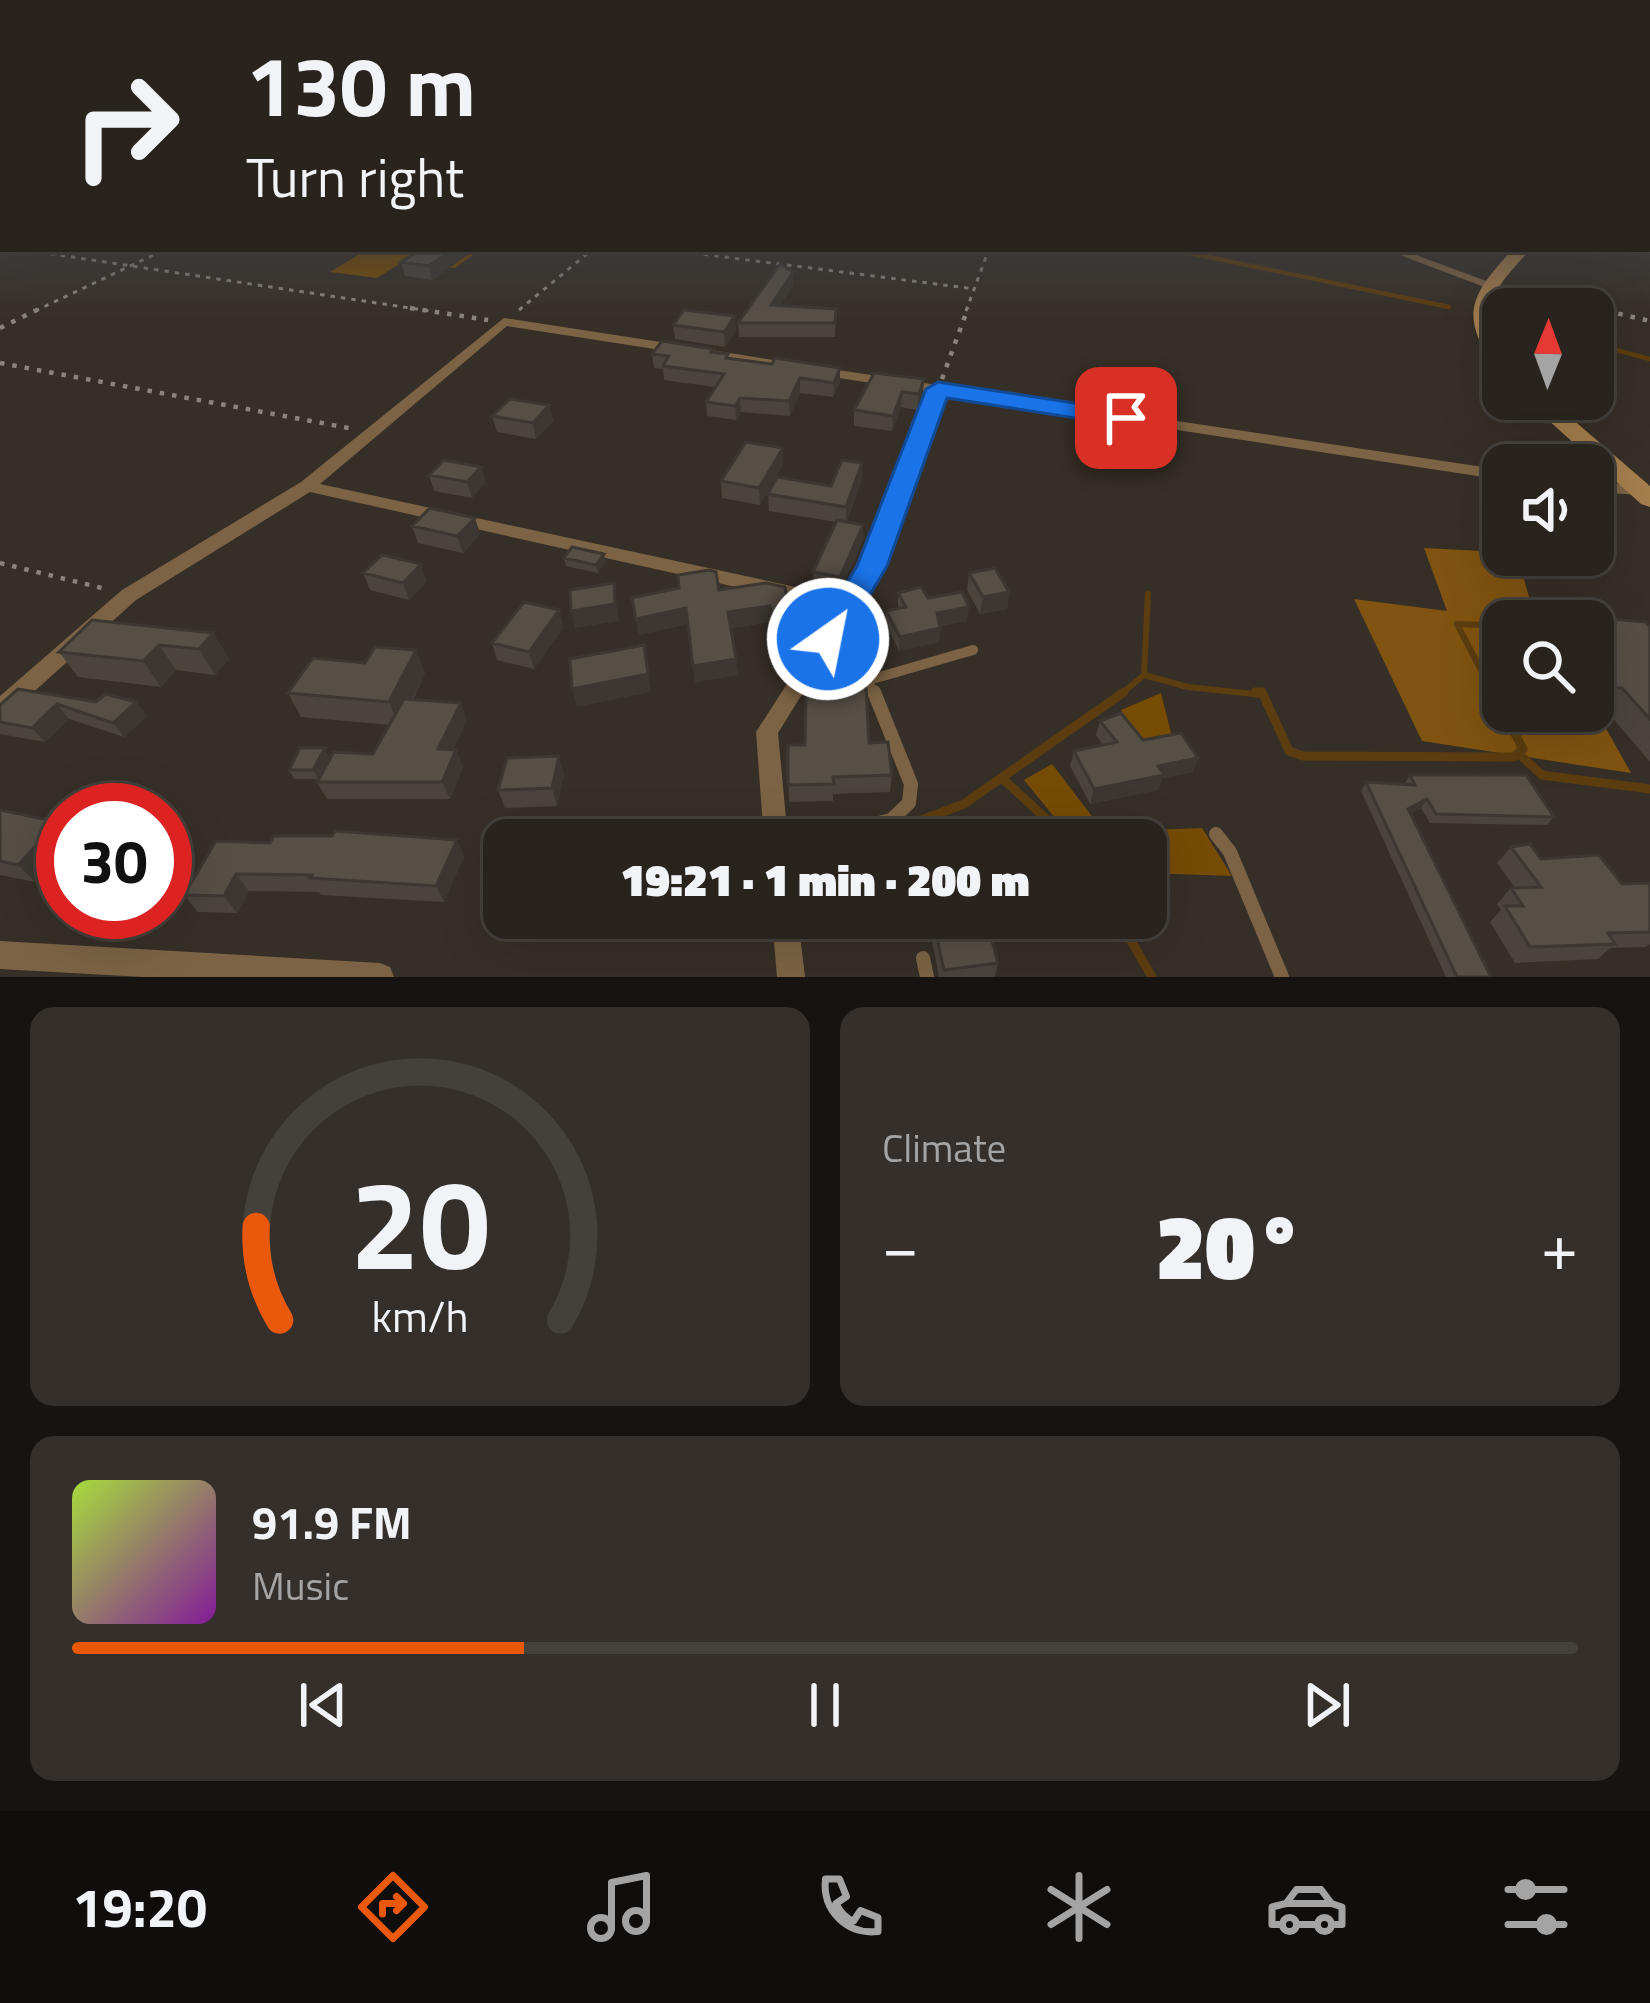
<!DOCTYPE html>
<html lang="en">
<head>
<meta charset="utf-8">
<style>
  :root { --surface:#28231d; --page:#342f2a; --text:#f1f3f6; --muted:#a5a4a4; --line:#44403b; --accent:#ea580c }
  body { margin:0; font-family:"Titillium Web",sans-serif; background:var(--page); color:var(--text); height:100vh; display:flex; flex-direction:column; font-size:45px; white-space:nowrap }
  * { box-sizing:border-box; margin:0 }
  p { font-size:39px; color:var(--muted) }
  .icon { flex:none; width:66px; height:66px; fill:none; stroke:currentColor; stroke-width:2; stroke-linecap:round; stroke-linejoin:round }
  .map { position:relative; height:977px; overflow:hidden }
  .side { display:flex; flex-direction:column; gap:30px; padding:30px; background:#161310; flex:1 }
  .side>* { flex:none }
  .guide { position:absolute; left:0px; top:0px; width:1650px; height:252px; box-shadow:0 12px 48px #0002,0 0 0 3px var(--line); background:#28231d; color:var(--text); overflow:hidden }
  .needle { width:78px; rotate:1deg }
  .fabs { position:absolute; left:1482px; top:288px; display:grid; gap:24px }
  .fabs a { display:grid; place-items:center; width:132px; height:132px; border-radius:24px; background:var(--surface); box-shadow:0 12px 48px #0002,0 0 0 3px var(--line); font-size:60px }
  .speed { position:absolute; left:36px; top:783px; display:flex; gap:24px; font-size:60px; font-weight:700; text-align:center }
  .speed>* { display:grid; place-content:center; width:156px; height:156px; border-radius:50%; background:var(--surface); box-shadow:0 12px 48px #0002,0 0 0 3px var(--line); line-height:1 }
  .speed .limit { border:18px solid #d22; background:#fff; color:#111 }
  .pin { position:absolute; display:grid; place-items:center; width:102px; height:102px; color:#fff; margin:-51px; border-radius:24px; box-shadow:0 6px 18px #0006 }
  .me { position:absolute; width:132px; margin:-66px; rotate:33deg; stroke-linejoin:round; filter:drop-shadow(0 0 9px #0008) }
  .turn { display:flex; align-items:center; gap:42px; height:252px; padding:0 48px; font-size:54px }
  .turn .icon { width:156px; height:156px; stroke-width:2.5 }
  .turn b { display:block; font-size:84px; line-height:102px }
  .big { font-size:90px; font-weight:800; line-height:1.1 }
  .side .tile { flex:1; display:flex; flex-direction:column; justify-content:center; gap:18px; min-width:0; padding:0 42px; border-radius:24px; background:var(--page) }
  .side .dial { align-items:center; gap:0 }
  .dial svg { height:312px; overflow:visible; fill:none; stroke:var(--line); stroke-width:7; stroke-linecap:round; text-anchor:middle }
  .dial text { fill:var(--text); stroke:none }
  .song { display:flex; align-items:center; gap:36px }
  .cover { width:144px; height:144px; border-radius:18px; background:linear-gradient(135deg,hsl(80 70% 55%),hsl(290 70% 35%)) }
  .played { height:12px; border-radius:6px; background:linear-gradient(90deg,var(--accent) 30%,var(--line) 30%) }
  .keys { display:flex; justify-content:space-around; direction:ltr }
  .heat { display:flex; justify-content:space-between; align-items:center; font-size:66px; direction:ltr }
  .side .tiles { flex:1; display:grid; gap:30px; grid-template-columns:1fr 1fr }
  .tile:last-child { grid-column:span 2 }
  .trip { position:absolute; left:483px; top:819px; width:684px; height:120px; border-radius:24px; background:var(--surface); box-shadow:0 12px 48px #0002,0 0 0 3px var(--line); font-weight:800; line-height:120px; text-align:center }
  .dock { display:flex; height:192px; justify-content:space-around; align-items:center; background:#100e0c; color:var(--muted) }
  .dock .icon { width:84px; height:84px }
  .dock .current { color:var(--accent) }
  .dock b { font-size:54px; color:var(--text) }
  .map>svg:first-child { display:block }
  .green { fill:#764c04 }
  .forest { fill:#805410 }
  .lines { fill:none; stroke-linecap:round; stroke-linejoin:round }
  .stream-far2 { stroke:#5c3d10; stroke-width:4.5 }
  .stream-far1 { stroke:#5c3d10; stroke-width:6 }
  .stream { stroke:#5c3d10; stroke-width:9 }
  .path-far1 { stroke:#8a847d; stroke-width:3; stroke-dasharray:4.5 6; stroke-linecap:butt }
  .path { stroke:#8a847d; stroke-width:4.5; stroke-dasharray:4.5 8; stroke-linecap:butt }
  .lane-far1 { stroke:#7c6345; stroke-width:10 }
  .lane { stroke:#7c6345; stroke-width:14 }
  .street { fill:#7c6345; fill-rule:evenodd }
  .secondary { fill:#a57e4d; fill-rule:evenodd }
  .wall { fill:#4a443c }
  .shaded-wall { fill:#3c3731 }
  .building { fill:#564f46; stroke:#3c3731; stroke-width:3 }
  .route { fill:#1a73e8; stroke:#114b97; stroke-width:3 }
</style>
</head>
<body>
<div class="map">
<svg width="1650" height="977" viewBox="0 0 1650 977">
  <rect width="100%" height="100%" fill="#362f27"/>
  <!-- green -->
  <path class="green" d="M368 249H471L480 250 455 268 404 261 377 278 330 272Z
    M1161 693 1172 737 1135 742 1121 710Z
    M1052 764 1104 832 1202 828 1232 876 1146 873V840H1073L1024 780Z"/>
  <!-- forest -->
  <path class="forest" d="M1424 548 1501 552 1523 576 1536 621H1503V711H1571L1599 716 1631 773 1422 741 1354 599 1447 611Z"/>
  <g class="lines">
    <!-- stream-far2 -->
    <path class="stream-far2" d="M1170 249 1449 307
      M1593 344 1650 359"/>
    <!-- stream-far1 -->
    <path class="stream-far1" d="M1144 675 1188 687 1263 695
      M1120 695 1144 675 1148 594
      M1494 695 1457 624 1503 626"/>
    <!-- stream -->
    <path class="stream" d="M1255 692H1262L1289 751 1303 756 1514 757 1523 749 1503 711
      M1493 692 1503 711
      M1518 753 1542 775 1650 789
      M1002 778 1069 840
      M868 840 964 804 1124 692
      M1118 918 1152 977"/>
    <!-- path-far1 -->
    <path class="path-far1" d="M19 249 430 311
      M662 249 975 289
      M1509 289 1607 311
      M519 310 593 249
      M35 311 166 249
      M966 311 989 249"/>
    <!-- path -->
    <path class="path" d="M410 308 488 320
      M1594 308 1650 321
      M0 328 41 308
      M0 363 354 429
      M942 379 968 308
      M0 563 106 589"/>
    <!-- lane-far1 -->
    <path class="lane-far1" d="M828 639 859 667 875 695
      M869 680 973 650"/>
    <!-- lane -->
    <path class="lane" d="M1216 834 1230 852 1282 977
      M809 840 891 820 909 803 911 784 874 692
      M923 958 927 977"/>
    <!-- street -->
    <path class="street" d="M1384 249H1400L1497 285 1487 288Z
      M504 318 680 345 687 349 680 353 507 326 320 484 842 597 863 565 930 392 813 374 811 371 818 367 1503 470V480L943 394 881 566 859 603 861 606 858 611 853 612 778 733 788 840H764L756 732 835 609 310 492 136 600 8 715 0 718V696L122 590 301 482Z
      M711 350 792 363 799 367 792 371 706 357V351Z
      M1593 482 1640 485 1648 490 1640 495 1593 492Z
      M772 918H798L805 977H777Z
      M0 941 380 963 390 967 394 977H143L0 969Z"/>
    <!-- secondary -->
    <path class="secondary" d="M1513 249H1530C1513 271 1484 293 1491 325 1495 344 1503 349 1503 371L1496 369C1458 314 1471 295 1513 249Z
      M1525 399H1549L1650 486V507L1641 504Z"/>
  </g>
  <!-- wall -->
  <path class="wall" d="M422 249H476L432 280 405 276 401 262Z
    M793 285 780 305 836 309 835 337H739L738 323Z
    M673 325 736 330 725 347 675 339Z
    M713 349V352L728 358 772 364 840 368V382L833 397 800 393 790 416 741 412 736 420 707 416 706 402 715 387 664 380 663 369 654 368 652 354Z
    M874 373 923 394 917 410 901 407 892 431 854 426V410Z
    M549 405 553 421 536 439 497 432 492 416Z
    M783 464 760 505 722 498 721 481Z
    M481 467 485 483 472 498 434 491 429 475Z
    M862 479 847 522 863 525V539L840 592 814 586 813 572 836 522 769 511 768 494 831 486Z
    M412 526 480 534 463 553 418 543Z
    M604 554 605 562 598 573 566 566 564 558Z
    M363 573 427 581 409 600 370 590Z
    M969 573 1009 592 1007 609 980 614 967 590Z
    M766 583 795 646 796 662 780 664 770 622 731 628 738 675 695 682 688 624 639 635 632 598Z
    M898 593 928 598 967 621 940 626 939 642 899 651 886 625V611L898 609Z
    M559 610 563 628 534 669 497 660 492 643Z
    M1565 615 1650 627V762L1605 709 1593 708V621H1561Z
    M213 633 229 659 215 675 176 670 161 687 78 677 59 652Z
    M425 673 413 700 467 720 453 750H456L463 767 450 799H327L317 782 373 754 390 725 301 717 288 693Z
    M136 702 147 716 124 737 69 719 45 742 0 734V705Z
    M1100 721 1143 740 1198 758 1192 772 1162 778 1158 790 1090 804 1070 766 1074 751 1103 745 1096 735Z
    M869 743 892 775 890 792 833 794V801L789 802 788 745Z
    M329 757 318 779H294L289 770Z
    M564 774 557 806 505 808 498 790Z
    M1410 775 1554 817 1547 825 1430 823 1421 808 1410 813 1491 977H1446L1361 791 1366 782 1404 784Z
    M0 810 58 822 63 827V851L35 882 0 875Z
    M457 840 464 857 444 902 321 895 319 892 249 891 237 913 198 912 184 895 270 843Z
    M1511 847 1541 859 1622 884 1650 883V944L1646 947 1610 948 1598 959 1515 963 1490 922 1501 910 1497 904 1511 888H1515L1497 863Z
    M80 912H156L148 924 90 922Z
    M821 918H926L825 938Z
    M934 925 998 963 995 977H939L932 941Z"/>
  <!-- shaded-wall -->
  <path class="shaded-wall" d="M454 249H476L432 280 429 266Z
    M793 272V285L771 318V305Z
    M735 316 736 330 725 347 724 332Z
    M840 368V382L833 397 834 383Z
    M800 378V393L790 416 789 401Z
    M924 379 923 394 917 410 919 394Z
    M902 392 901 407 892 431 893 416Z
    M740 398 741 412 736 420 735 406Z
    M549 405 553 421 536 439 533 423Z
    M783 448V464L760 505 759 488Z
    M862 463V479L846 524V507Z
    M481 467 485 483 472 498 467 482Z
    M475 518 480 534 463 553 457 536Z
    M863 525V539L840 592V577Z
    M604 554 605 562 598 573 596 565Z
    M421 564 427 581 409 600 403 583Z
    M614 583 619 621 575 628 571 611Z
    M1009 592 1007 609 980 614 983 597Z
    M770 606V622L730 628 728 612Z
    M969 607 967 621 935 627 937 613Z
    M686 608 688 624 639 635 636 619Z
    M559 610 563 628 534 669 529 652Z
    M940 628 939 642 899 651 900 637Z
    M213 633 229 659 215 675 199 649Z
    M159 645 176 670 161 687 143 661Z
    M644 645 651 692 577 707 572 689Z
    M795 646 796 662 780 664V648Z
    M416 650 425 673 399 726 389 702Z
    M736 659 738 675 695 682 693 666Z
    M136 702 147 716 124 737 113 723Z
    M461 703 467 720 445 767 438 749Z
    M57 704 69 719 45 742 32 728Z
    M325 748 329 757 318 779 313 770Z
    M456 750 463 767 450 799 442 782Z
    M559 756 564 774 557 806 552 788Z
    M1198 758 1192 772 1162 778 1158 790 1090 804 1094 789 1158 766Z
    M1427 799 1421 808 1402 818 1408 809Z
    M58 822 63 827V851L35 882 18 865Z
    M457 840 464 857 444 902 436 886Z
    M236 874 249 891 237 913 224 896Z
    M165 877 172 886 165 898Z
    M137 912H156L148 924Z"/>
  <!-- building -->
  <path class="building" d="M422 249H454L429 266 401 262Z
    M780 264 793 272 771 305 836 309 835 323H738Z
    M684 310 735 316 724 332 673 325Z
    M662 341 713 349 711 352 728 354 726 358 772 364 775 358 840 368 834 383 800 378 789 401 740 398 735 406 706 402 724 374 663 366 669 356 652 354Z
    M874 373 924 379 919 394 902 392 893 416 854 410Z
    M510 399 549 405 533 423 492 416Z
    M746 442 783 448 759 488 721 481Z
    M444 460 481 467 467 482 429 475Z
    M842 460 862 463 846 507 768 494 777 477 831 486Z
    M430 508 475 518 457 536 412 526Z
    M837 520 863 525 840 577 813 572Z
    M572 547 604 554 596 565 564 558Z
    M382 555 421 564 403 583 363 573Z
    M995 568 1009 592 983 597 969 573Z
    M709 570 716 572 719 590 766 583 785 587 795 646 780 648 770 606 728 612 736 659 693 666 686 608 636 619 632 598 679 588 678 575Z
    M614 583 615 604 571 611 570 590Z
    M921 587 928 598 962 592 969 607 937 613 940 628 900 637 886 611 906 607 898 593Z
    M524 602 559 610 529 652 492 643Z
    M1565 615 1645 622 1650 627V719L1622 688 1593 686V652H1596L1593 649V621H1570Z
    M92 620 213 633 199 649 159 645 143 661 59 652Z
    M644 645 648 674 572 689 570 659Z
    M375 647 416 650 389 702 288 693 313 658 365 663Z
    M806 688H866L869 743 888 742 892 775 833 777 834 784 788 785V745H805Z
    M18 689 96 702 106 694 136 702 113 723 57 704 32 728 0 722V705Z
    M404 699 461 703 438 749 456 750 442 782H317L334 752 373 754Z
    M1121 713 1143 740 1181 733 1198 758 1158 766 1164 775 1094 789 1074 751 1117 742 1100 721Z
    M300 748H325L313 770H289Z
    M559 756 552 788 498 790 507 758Z
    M1410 775H1526L1554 817 1436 814 1427 799 1408 809 1491 977H1457L1366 782 1415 785Z
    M0 810 58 822 18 865 0 861Z
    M657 818 656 831 692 830 691 840H587L590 823Z
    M750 820 753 840H729L727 824Z
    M335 831 457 840 436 886 310 878 312 875 236 874 224 896 184 895 216 841 270 843 274 836H332Z
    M1530 844 1541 859 1599 855 1622 884 1650 883V932L1608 933 1615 944 1530 947 1505 906H1523L1511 888 1541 887 1511 847Z
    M986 918 998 963 944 970 934 925Z"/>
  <!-- sky -->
  <linearGradient id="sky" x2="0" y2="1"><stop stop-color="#1e1a15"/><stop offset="0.57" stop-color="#4c4d52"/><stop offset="1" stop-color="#4c4d52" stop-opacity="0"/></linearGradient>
  <rect width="1650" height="319" fill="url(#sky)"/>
  <!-- route -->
  <path class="route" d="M938 382 1126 411 1139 418 1126 426 947 398 887 566 839 647H816L811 639 857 566 926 389Z"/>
</svg>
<div class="fabs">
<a><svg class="needle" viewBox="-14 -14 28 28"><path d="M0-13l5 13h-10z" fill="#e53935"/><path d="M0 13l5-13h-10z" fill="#a5a4a4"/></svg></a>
<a><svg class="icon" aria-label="sound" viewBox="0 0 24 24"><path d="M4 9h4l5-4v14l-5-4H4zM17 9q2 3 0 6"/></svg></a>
<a><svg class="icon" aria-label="search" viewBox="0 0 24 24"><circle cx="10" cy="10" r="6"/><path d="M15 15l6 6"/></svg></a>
</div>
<div class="speed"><div class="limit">30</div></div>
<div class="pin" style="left:1126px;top:418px;background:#d93025"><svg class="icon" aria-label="arrive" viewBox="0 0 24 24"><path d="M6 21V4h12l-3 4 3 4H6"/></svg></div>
<svg class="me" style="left:828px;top:639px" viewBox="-20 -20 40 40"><circle r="17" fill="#1a73e8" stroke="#fff" stroke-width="3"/><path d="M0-11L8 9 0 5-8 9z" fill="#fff"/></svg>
<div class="trip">19:21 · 1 min · 200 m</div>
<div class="guide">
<div class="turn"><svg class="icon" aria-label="right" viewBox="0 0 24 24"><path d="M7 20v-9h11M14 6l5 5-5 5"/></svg><div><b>130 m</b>Turn right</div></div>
</div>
</div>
<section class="side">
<div class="tiles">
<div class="tile dial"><svg viewBox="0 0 100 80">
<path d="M14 69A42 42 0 1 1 86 69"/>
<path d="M14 69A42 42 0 0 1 8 45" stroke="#ea580c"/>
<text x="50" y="56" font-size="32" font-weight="700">20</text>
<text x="50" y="72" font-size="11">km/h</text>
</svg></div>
<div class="tile"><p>Climate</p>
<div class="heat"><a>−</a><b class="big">20°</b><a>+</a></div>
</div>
<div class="tile">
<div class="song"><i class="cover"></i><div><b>91.9 FM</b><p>Music</p></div></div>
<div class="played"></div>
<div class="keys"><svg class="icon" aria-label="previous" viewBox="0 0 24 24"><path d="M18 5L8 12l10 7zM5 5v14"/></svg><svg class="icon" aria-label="pause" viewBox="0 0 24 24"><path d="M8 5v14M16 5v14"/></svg><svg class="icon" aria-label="next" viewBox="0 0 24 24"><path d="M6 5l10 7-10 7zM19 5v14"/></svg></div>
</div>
</div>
</section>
<nav class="dock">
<b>19:20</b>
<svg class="icon current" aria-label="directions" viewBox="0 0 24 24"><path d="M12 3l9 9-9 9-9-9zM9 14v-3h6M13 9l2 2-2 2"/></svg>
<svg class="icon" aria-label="music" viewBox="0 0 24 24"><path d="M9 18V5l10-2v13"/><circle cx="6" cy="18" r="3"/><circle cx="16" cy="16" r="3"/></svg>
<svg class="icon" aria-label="phone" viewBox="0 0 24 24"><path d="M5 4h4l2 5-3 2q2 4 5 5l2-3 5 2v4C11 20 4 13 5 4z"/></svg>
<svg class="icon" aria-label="climate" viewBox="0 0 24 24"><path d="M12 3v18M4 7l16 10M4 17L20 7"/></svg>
<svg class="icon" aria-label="car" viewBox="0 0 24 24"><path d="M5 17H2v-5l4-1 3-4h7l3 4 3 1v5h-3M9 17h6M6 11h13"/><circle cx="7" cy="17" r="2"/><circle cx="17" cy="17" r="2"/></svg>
<svg class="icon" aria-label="filters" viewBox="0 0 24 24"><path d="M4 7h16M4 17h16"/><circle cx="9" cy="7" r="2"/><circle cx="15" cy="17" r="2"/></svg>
</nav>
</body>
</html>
